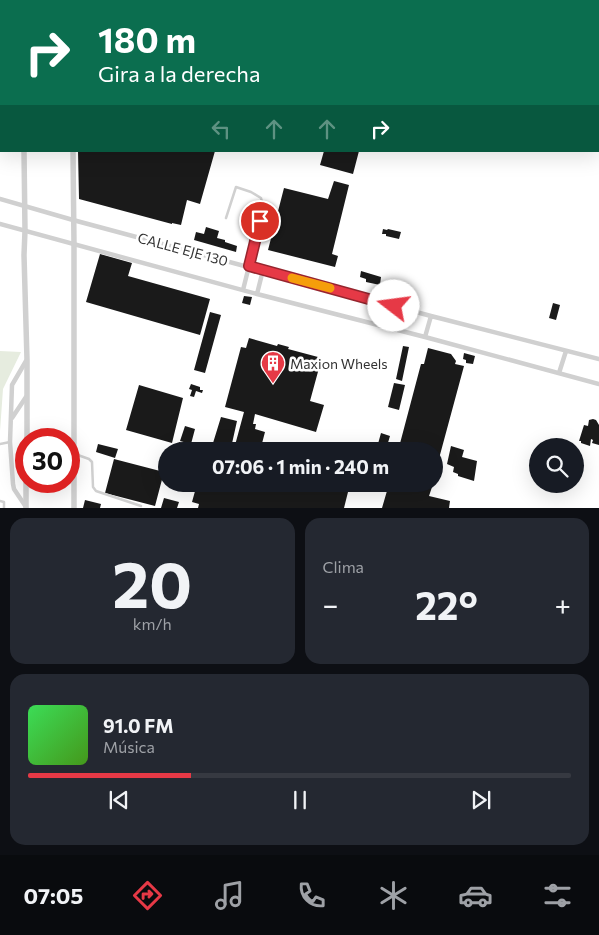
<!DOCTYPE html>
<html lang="es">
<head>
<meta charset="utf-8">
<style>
  :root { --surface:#171b24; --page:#242831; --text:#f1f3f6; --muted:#9ea1a6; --line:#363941; --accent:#e63946 }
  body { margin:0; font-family:Commissioner,sans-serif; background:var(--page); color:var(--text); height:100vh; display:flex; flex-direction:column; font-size:19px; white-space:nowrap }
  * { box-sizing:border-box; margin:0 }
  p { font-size:16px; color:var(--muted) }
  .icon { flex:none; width:28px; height:28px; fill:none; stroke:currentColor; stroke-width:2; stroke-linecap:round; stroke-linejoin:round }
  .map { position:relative; height:508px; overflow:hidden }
  .details { display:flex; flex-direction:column; gap:10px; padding:10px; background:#0d0f14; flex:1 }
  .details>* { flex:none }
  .top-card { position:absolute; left:0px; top:0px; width:600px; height:152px; box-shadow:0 5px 20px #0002; background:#0b6e4f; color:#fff; overflow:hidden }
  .fabs { position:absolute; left:529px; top:438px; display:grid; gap:10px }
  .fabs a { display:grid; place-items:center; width:55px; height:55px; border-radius:50%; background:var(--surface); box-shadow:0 5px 20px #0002; font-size:25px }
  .speed { position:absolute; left:15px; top:428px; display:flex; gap:10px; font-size:25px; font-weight:700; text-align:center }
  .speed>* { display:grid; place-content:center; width:65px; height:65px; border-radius:50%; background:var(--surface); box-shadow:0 5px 20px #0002; line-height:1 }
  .speed .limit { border:8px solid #d22; background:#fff; color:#111 }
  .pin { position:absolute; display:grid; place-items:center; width:42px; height:42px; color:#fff; margin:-21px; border:2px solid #fff; border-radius:50%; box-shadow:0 1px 5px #0007 }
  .me { position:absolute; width:55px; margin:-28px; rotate:285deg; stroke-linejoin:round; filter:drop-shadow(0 0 4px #0008) }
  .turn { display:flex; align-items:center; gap:18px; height:105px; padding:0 15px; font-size:22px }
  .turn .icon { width:65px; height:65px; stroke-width:2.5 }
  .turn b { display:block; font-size:35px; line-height:42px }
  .lanes { display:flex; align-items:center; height:48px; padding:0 15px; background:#0003; justify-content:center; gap:25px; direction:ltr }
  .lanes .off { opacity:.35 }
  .big { font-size:38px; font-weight:700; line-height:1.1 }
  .details .card { flex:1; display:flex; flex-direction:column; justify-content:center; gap:8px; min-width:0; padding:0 18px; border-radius:15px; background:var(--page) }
  .details .dial { align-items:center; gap:0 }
  .dial b { font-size:65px; line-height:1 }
  .song { display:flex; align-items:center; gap:15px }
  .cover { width:60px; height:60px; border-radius:8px; background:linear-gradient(135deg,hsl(130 70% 55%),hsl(100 70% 35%)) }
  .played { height:5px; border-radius:2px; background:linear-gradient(90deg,var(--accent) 30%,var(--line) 30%) }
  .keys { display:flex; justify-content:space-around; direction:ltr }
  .heat { display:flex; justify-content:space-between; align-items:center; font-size:28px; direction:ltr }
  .details .tiles { flex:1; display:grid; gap:10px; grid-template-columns:1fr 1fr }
  .card:last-child { grid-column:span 2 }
  .trip { position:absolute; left:158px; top:442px; width:285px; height:50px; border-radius:25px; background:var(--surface); box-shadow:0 5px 20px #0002; font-weight:700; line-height:50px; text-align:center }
  .tabs { display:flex; height:80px; justify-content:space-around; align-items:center; background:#090b0e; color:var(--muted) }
  .tabs .icon { width:35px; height:35px }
  .tabs .active { color:var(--accent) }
  .tabs b { font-size:22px; color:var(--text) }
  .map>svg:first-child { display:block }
  .green { fill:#e6ecdf }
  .building { fill:#1a1a1a }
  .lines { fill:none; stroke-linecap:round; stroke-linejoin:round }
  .service { stroke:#d0d0d0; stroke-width:2.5 }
  .minor { stroke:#d0d0d0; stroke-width:4.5 }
  .tertiary { stroke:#d0d0d0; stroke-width:5.5 }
  .route-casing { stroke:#96252e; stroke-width:12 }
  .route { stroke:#e63946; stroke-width:9 }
  .slow { stroke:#f59e0b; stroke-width:9 }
  .labels { text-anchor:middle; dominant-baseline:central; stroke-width:5; stroke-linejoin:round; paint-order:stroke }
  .street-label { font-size:14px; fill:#333; stroke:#fff }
  .poi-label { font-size:14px; fill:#333; stroke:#fff; text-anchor:start }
</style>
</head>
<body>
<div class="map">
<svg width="599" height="508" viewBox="0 0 599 508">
  <rect width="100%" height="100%" fill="#fff"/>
  <!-- green -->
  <path class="green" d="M0 351 21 352 3 389 0 431Z"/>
  <!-- building -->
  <path class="building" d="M78 151H215L200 204 187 200 181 225 172 223V224L79 199Z
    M324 151H359L353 174 320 165Z
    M334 181 349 185 332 254 338 256 335 267 268 250 284 188 328 199Z
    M206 227 219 231 217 238 225 240V242L237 246 236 252 194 240 196 232 204 234Z
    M383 229 387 230 388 229 401 232 399 239 386 236V234H382Z
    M100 254 132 263 128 276 210 299 200 335 86 302Z
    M361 271 381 277 380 285 366 282V279L360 277Z
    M244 296 252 297 250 305 242 303Z
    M553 303 560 305 556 320 549 318Z
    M210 312 221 315 205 373 194 370Z
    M249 338 277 346 278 344 289 347 288 349 318 357 315 367 319 368 310 401 324 405 316 432 255 414 253 424H256L255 429 265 432 260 451H206L208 442 213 443 221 417 237 421 231 448 234 449 244 412 225 407 241 347 246 348Z
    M403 346 409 347 402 381 396 379Z
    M428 348 451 354 456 361 455 364 464 366 434 477V451H398L421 364H424Z
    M464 353 475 356 473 364 466 363V360L463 359Z
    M394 383 405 385 399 410 388 407Z
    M191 384 200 387V390H203L202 393 196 391 194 397 190 396 192 390 189 389Z
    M139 385 183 398 172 443 126 430Z
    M593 419 596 420 599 425V445L592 443 593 440 591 439 590 446 581 443V441H579L584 425 588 426 589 420Z
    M185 426 195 429 191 444 180 441Z
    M381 433 390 436 387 446 383 444 380 451H376Z
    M179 442 187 444 185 451H176Z
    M305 442 313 444 312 451H303Z
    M98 444 118 449 115 458 96 452Z
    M264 444 284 449V451H262Z
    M451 446 464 450 462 457 477 461 474 481 458 476V474L453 472 454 467 447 464Z
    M114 459 164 472 155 506 105 493Z
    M197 484H350L344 508H198L199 504 192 502Z
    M389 484H433L429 496 450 501 449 508H382Z
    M164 498 179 502 177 508H161Z
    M85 500 101 504 100 508H83Z"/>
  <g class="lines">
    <!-- service -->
    <path class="service" d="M361 1V0
      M514 1 515 0
      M599 91V90
      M226 218 236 187 251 192 261 198 263 206 249 265
      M0 444 10 442
      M75 454 89 459 92 462 93 487 96 491 141 506
      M0 501 4 502V508"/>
    <!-- minor -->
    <path class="minor" d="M0 199 73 220 431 316 599 359
      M0 224 257 294 425 337 599 384
      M243 290 249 266
      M257 294 263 270
      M425 337 431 316
      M559 373 566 351
      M12 418 26 397
      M26 507 14 489 13 484 10 442 12 385 26 361"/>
    <!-- tertiary -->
    <path class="tertiary" d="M21 0V1
      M71 0V1
      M24 151 25 231 24 255 27 360V439
      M73 151 74 245V508
      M26 508V481"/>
  </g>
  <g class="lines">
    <!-- route casing -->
    <g class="route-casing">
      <path id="route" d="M260 221 249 266 394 306"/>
    </g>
    <!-- route -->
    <use href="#route" class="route"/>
    <!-- slow -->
    <path class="slow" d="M292 278 330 288"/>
  </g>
  <!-- icons -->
  <defs>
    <g id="building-pin" transform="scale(1.25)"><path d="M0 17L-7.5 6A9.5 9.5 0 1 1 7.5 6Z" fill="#e63946" stroke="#fff"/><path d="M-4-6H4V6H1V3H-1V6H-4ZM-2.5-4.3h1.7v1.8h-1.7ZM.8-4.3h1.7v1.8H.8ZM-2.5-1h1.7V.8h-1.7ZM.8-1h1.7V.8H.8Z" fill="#fff"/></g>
  </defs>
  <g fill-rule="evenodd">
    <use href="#building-pin" x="273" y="363"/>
  </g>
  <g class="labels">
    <!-- street labels -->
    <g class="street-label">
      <text transform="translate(183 249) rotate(15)">CALLE EJE 130</text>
    </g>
    <!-- poi labels -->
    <g class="poi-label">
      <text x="290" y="363">Maxion Wheels</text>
    </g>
  </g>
</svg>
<div class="fabs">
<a><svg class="icon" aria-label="search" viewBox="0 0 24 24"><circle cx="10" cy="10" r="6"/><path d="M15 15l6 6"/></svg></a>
</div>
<div class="speed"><div class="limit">30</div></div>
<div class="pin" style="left:260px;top:221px;background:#d93025"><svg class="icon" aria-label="arrive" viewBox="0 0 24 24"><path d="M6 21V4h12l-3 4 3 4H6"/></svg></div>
<svg class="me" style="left:394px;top:306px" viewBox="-20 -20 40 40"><circle r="19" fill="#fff"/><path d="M0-13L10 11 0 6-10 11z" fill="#e63946"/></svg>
<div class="trip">07:06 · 1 min · 240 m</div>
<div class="top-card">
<div class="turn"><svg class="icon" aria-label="right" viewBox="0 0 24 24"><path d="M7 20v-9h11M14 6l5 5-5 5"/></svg><div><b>180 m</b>Gira a la derecha</div></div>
<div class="lanes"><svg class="icon off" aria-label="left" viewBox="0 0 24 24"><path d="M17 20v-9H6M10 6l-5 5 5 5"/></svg><svg class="icon off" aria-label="ahead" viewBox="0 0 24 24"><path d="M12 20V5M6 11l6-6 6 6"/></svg><svg class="icon off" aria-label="ahead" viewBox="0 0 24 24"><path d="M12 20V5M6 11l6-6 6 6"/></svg><svg class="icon" aria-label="right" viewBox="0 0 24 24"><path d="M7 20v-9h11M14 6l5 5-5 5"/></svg></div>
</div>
</div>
<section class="details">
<div class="tiles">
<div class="card dial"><b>20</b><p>km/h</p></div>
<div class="card"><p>Clima</p>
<div class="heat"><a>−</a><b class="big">22°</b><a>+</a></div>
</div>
<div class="card">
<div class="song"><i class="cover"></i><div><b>91.0 FM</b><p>Música</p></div></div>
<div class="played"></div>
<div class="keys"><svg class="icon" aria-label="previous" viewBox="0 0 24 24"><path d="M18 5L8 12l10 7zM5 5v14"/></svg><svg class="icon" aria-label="pause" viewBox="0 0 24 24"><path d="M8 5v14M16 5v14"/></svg><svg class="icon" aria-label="next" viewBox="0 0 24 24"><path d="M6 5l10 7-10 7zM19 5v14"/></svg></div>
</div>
</div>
</section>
<nav class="tabs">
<b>07:05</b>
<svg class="icon active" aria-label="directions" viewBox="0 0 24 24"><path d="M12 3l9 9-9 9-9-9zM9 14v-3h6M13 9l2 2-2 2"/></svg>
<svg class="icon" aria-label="music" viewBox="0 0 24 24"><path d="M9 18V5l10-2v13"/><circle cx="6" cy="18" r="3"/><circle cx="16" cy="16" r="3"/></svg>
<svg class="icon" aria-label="phone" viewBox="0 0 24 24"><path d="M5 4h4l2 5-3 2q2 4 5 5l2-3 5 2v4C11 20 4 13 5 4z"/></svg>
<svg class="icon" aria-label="climate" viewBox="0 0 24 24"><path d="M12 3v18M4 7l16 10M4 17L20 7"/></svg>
<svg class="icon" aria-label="car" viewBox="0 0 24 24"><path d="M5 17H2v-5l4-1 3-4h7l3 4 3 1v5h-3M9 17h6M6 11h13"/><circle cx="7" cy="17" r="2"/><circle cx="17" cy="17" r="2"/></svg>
<svg class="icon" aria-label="filters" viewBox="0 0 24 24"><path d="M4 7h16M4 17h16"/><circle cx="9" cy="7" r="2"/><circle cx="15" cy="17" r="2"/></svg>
</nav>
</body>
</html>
